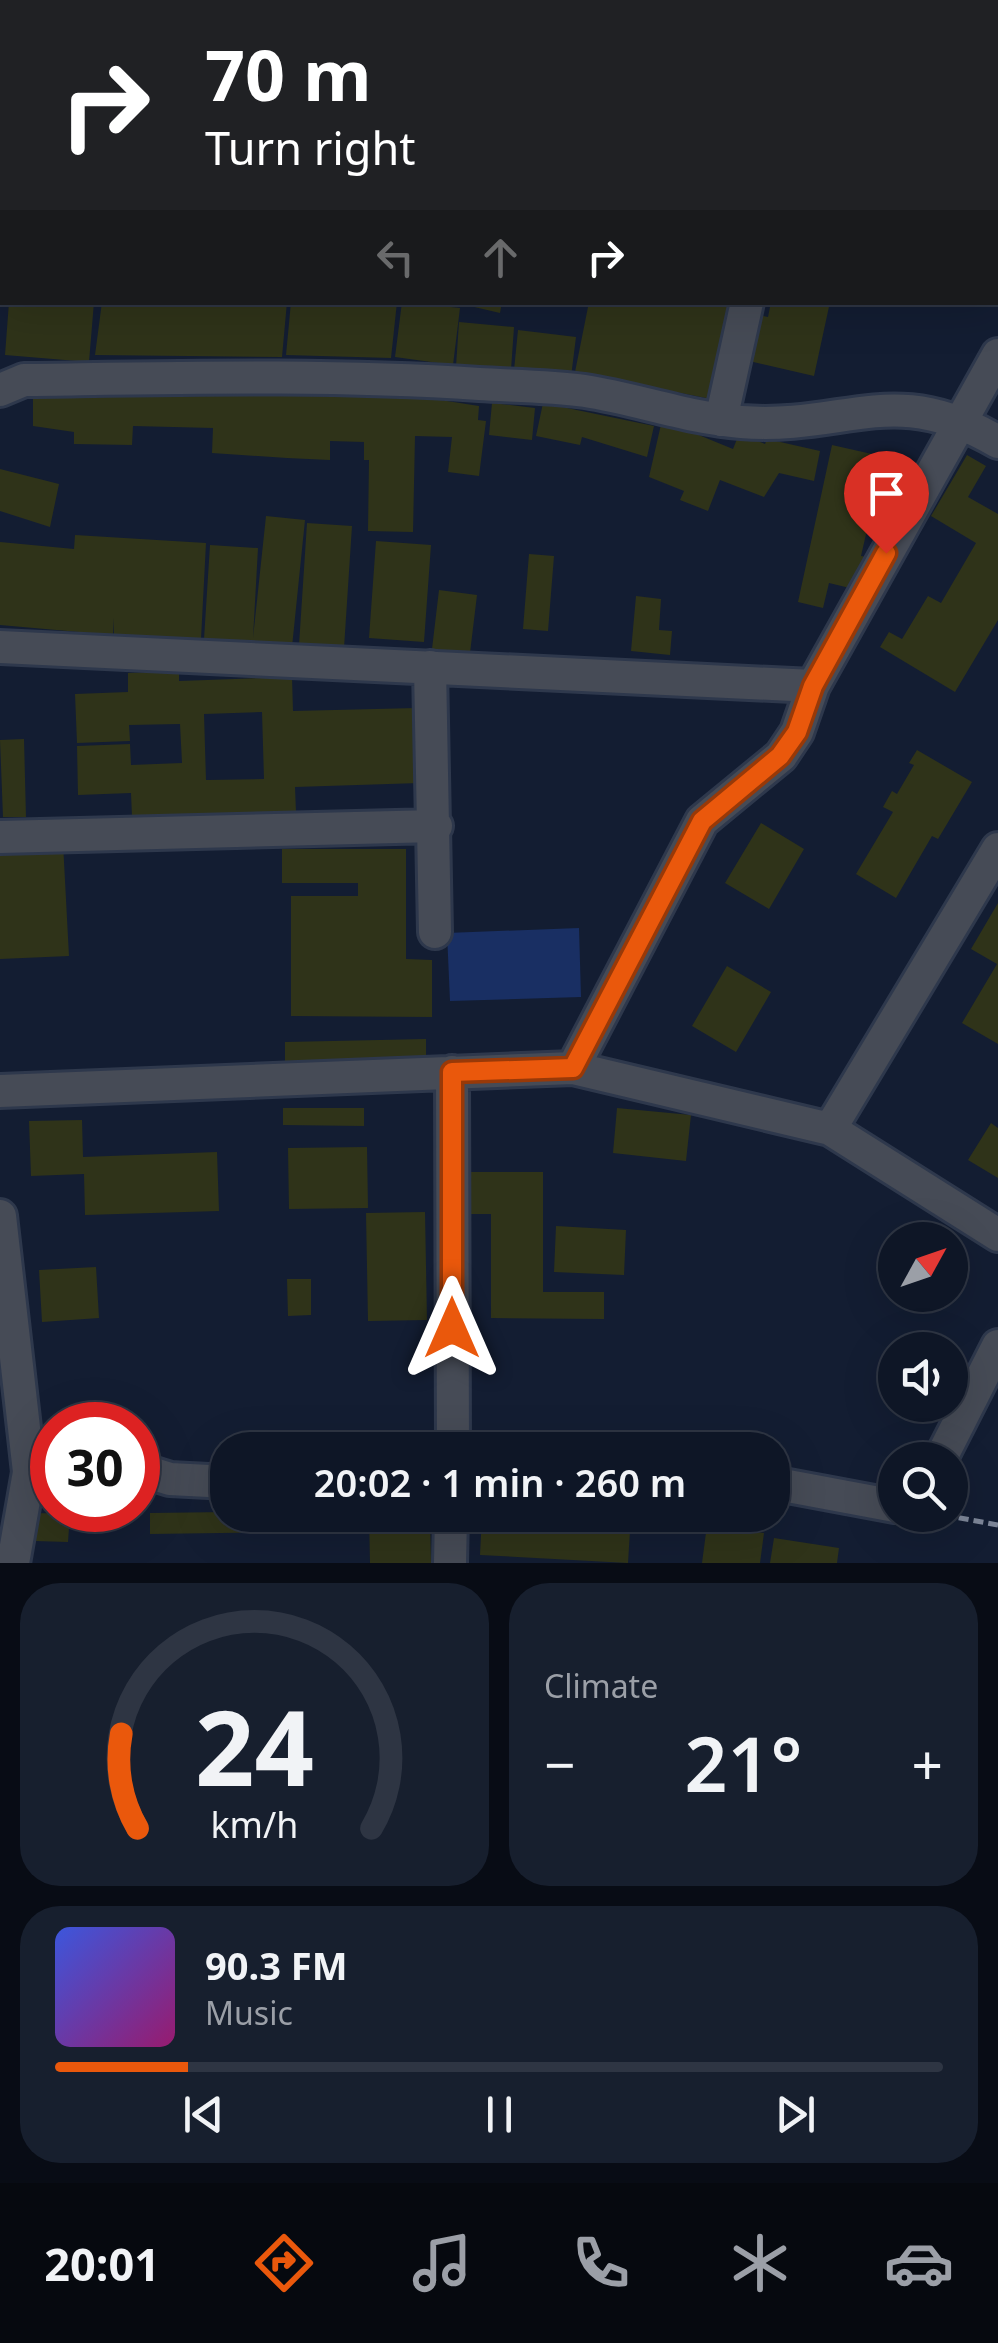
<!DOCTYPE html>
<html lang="en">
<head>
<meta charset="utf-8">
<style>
  :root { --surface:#0e1626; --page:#171f2e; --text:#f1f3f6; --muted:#9b9fa7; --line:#2e3543; --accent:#ea580c }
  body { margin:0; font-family:"Noto Sans",sans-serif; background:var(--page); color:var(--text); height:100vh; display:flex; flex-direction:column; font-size:38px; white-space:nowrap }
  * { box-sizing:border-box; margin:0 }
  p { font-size:32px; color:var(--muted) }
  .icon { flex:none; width:55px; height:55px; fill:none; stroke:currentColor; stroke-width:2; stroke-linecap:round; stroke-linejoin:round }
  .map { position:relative; height:1563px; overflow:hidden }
  .details { display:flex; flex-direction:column; gap:20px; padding:20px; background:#080c15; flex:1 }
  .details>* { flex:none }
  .hud { position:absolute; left:0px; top:0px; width:1000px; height:305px; box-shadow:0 10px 40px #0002,0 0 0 2px var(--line); background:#202124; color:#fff; overflow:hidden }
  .needle { width:65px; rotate:50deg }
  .tools { position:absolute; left:878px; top:1222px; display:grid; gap:20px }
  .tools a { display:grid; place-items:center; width:90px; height:90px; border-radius:50%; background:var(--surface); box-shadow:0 10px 40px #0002,0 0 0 2px var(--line); font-size:50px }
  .speed { position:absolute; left:30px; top:1402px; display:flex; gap:20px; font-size:50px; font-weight:700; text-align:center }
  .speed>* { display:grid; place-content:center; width:130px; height:130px; border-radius:50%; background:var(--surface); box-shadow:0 10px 40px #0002,0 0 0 2px var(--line); line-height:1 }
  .speed .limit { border:15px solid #d22; background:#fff; color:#111 }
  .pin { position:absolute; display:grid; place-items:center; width:85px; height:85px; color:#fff; margin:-102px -42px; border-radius:50% 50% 50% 0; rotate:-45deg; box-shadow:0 0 10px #0007 }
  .pin .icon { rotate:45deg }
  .me { position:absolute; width:110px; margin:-55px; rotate:0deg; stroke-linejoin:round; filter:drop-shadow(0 0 8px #0008) }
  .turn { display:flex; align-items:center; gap:35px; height:210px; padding:0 40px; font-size:45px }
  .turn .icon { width:130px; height:130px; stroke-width:2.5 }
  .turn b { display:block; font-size:70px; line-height:85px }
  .lanes { display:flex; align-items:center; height:95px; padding:0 40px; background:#0003; justify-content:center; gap:50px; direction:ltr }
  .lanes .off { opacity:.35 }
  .big { font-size:75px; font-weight:600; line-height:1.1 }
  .details .card { flex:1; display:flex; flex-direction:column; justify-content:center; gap:15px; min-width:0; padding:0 35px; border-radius:40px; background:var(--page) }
  .details .dial { align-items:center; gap:0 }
  .dial svg { height:260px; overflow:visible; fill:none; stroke:var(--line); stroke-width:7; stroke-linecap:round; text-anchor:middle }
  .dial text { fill:var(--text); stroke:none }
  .song { display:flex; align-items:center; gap:30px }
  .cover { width:120px; height:120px; border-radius:15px; background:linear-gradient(135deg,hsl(230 70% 55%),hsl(320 70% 35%)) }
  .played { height:10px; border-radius:5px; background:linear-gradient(90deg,var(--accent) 15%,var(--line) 15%) }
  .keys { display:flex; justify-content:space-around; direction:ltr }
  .heat { display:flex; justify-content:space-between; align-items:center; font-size:55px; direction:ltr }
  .details .tiles { flex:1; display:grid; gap:20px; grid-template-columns:1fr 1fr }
  .card:last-child { grid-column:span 2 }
  .trip { position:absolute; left:210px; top:1432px; width:580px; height:100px; border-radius:40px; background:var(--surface); box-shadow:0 10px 40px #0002,0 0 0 2px var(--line); font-weight:600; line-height:100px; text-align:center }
  .menu { display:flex; height:160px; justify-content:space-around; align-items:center; background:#06090f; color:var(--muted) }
  .menu .icon { width:70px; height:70px }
  .menu .active { color:var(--accent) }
  .menu b { font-size:45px; color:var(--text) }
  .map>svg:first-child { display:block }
  .green { fill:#192f63 }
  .building { fill:#2f3319; fill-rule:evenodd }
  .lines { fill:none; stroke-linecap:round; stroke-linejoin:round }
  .minor-casing { stroke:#2e384c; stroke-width:38 }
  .path { stroke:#7d8698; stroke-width:5; stroke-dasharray:10 5; stroke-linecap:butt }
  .minor { stroke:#464b56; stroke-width:32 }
  .route-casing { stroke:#983908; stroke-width:25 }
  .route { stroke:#ea580c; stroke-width:18 }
</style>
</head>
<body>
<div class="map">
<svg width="998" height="1563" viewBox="0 0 998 1563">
  <rect width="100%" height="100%" fill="#131d32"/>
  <!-- green -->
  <path class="green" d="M579 928 581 997 450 1001 447 933Z"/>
  <!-- building -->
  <path class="building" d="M9 302H94L89 362 5 355Z
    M102 302H287L282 357 95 355Z
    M291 302H397L391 358 286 355Z
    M402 302 460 308 453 365 395 357Z
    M453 302H502L500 313Z
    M589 302H730L711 399 575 372Z
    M771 302H830L814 376 749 361 759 315 768 317Z
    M459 322 514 327 511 370 456 366Z
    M518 330 576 337 571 377 514 370Z
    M288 393 415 396 479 406 478 420 486 421 479 476 448 472 452 437 415 436 413 532 368 531 369 460H364V442L330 441V460L287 458 212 453 213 428 133 426 132 445 74 444V432L33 426V394L168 397Z
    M492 403 535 408 532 440 489 435Z
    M543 403 654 426 647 457 582 437 580 445 536 436Z
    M662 420 733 449 739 434 765 444 767 439 820 451 814 481 779 473 764 497 720 480 708 511 680 500 684 491 649 477Z
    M832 445 916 464 901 511 873 504 861 556 877 559 858 590 829 583 823 608 798 602Z
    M967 455 986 466 968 497 998 514V620L955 692 880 647 889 632 902 639 928 596 941 603 976 543 931 516Z
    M0 469 59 484 50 527 0 511Z
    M266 516 305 520 292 647 204 639 210 545 258 548 253 638Z
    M307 523 352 526 344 648 299 645Z
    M75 535 206 543 201 639 114 635V618L113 635 0 625V542L74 549Z
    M376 541 431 545 424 642 369 638Z
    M529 554 554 556 548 631 523 629Z
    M439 590 477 595 470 653 432 649Z
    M636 596 661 599 659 630 672 631 670 655 631 651Z
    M179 671V681L292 677 293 711 417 708 420 783 295 787 296 812 132 817 131 793 78 795 77 746 130 744 131 765 182 763 180 724 129 725 130 741 77 743 75 694 128 692V673ZM262 712 264 779 206 780 204 714Z
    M24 739 26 817H3L0 740Z
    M917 750 972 782 938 839 932 836 896 898 856 874 893 812 883 807 892 791 897 794 914 765 909 763Z
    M761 823 804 849 769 909 725 883Z
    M63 843 69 956 0 959V846Z
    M282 849H406V959L432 960V1017L291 1016V896H358V883H282Z
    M998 903V1044L962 1023 997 964 971 949Z
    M727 966 771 992 736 1052 692 1026Z
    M426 1039V1061L285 1064V1042Z
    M283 1108H364V1126L283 1125Z
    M617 1108 691 1115 686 1161 613 1153Z
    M82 1120 83 1157 217 1152 219 1211 85 1215 84 1174 31 1176 29 1121Z
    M991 1123 998 1128V1178L968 1160Z
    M367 1147 368 1208 289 1209 288 1148Z
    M471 1172H543V1292H604V1319L491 1318V1214H471Z
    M425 1212 427 1320 368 1321 366 1213Z
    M556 1226 626 1230 624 1275 554 1272Z
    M96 1267 99 1318 42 1322 39 1270Z
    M287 1279H311V1315L288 1316Z
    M228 1512 292 1515 293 1532 150 1534V1513Z
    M36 1513 70 1514 68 1542 35 1541Z
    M369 1515H430L431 1563H370Z
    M482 1515H631L628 1563 480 1555Z
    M707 1525 764 1533 760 1563H702Z
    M774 1538 839 1548 837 1563H770Z"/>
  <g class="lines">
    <!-- minor casing -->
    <g class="minor-casing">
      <path id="minor" d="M269 2 270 0
        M539 2V0
        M812 2 813 0
        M0 6H2
        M0 390 24 380C175 378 327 374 479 384 514 386 550 386 585 391 637 399 688 418 741 422 848 430 893 380 998 442
        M721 420 747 302
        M0 647 813 686
        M430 667 435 932
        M0 837 436 826
        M573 1068 702 821 781 756 797 732 813 686 998 355
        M452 1072 453 1450
        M0 1091 573 1068 830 1129 998 1235
        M830 1129 998 849
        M0 1216 29 1472 13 1563
        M940 1460 998 1346
        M138 1469 170 1479 228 1482
        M772 1483 895 1506
        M450 1563 451 1515"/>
    </g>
    <!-- path -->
    <path class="path" d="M944 1515 998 1525"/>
    <!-- minor -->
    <use href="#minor" class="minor"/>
  </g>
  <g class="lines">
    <!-- route casing -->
    <g class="route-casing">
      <path id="route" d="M452 1328V1072L573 1068 702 821 780 756 797 732 813 686 886 553"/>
    </g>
    <!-- route -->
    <use href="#route" class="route"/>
  </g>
</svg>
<div class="tools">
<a><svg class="needle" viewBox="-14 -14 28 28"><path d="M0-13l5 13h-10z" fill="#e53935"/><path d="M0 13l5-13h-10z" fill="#9b9fa7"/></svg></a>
<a><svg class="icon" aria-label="sound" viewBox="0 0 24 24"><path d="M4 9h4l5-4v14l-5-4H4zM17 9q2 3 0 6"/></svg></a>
<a><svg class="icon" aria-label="search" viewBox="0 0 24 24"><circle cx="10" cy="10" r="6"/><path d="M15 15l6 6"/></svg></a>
</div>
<div class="speed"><div class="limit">30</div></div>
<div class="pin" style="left:886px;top:553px;background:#d93025"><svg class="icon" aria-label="arrive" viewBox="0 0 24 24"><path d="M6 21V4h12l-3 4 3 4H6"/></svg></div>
<svg class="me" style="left:452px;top:1328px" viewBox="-20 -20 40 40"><path d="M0-17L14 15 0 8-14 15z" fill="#ea580c" stroke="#fff" stroke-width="4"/></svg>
<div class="trip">20:02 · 1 min · 260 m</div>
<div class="hud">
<div class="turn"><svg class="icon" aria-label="right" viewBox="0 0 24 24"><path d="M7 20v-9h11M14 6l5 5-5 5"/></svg><div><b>70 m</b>Turn right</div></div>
<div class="lanes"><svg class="icon off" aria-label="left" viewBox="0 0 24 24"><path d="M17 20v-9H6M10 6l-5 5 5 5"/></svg><svg class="icon off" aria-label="ahead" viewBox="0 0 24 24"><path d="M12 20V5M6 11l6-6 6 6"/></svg><svg class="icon" aria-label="right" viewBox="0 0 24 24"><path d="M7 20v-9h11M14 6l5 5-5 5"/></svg></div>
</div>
</div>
<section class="details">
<div class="tiles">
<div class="card dial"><svg viewBox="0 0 100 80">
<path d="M14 69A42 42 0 1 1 86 69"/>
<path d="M14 69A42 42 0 0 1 9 40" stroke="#ea580c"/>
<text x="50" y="56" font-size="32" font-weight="700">24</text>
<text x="50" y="72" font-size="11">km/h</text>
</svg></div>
<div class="card"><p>Climate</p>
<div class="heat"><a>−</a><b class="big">21°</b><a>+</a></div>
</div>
<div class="card">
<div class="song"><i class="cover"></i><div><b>90.3 FM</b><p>Music</p></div></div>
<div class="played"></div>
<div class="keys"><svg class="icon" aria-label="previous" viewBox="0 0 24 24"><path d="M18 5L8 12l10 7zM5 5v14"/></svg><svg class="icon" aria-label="pause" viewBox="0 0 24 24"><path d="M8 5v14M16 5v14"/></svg><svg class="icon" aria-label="next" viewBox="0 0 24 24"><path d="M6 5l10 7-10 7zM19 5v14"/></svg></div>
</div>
</div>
</section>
<nav class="menu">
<b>20:01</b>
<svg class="icon active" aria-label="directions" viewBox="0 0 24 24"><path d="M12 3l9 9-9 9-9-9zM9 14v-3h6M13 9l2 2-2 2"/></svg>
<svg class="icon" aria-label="music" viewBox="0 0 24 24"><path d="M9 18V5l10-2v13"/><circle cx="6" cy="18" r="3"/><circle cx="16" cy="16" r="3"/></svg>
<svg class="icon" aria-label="phone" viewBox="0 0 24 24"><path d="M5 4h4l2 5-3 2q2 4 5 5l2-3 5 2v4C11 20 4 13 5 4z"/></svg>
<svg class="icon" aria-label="climate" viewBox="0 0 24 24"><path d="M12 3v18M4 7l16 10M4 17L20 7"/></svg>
<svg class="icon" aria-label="car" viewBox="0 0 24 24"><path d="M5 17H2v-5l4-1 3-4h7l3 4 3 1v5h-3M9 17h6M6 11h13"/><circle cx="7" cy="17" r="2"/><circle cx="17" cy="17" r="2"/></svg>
</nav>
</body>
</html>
